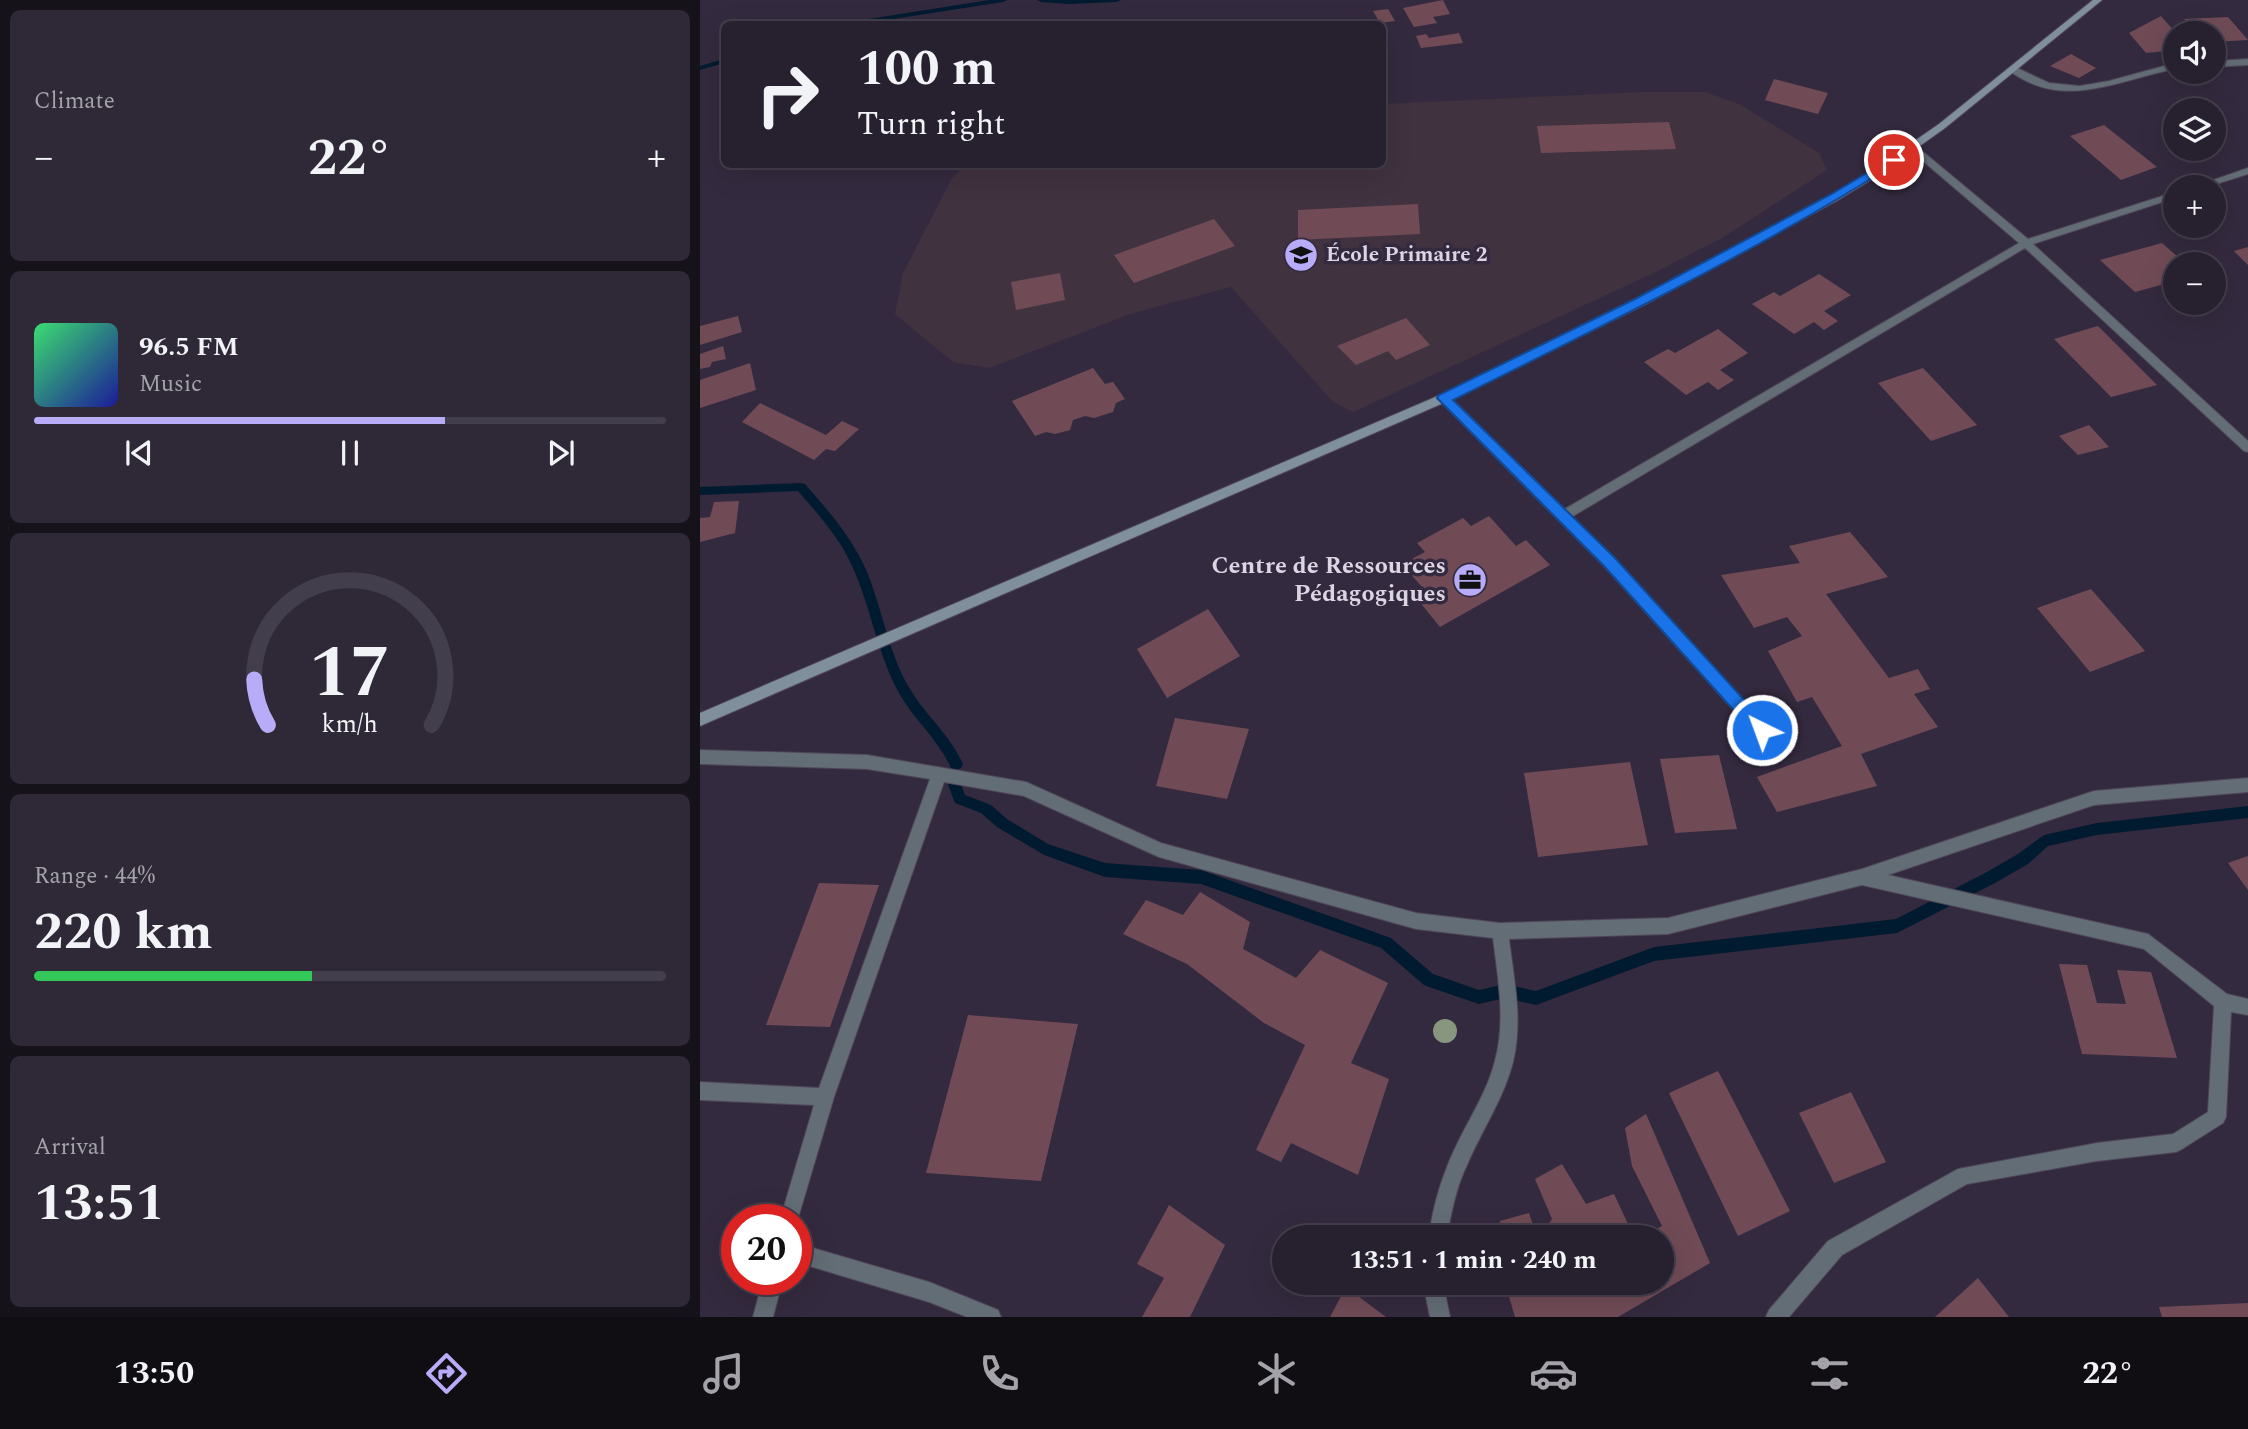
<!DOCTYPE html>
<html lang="en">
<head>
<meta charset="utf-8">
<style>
  :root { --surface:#27202f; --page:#2f2837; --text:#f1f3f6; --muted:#a4a3aa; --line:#433e4b; --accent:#b8abf7 }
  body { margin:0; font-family:Spectral,serif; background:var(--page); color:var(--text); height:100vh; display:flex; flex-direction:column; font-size:26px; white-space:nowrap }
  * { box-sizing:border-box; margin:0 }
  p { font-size:23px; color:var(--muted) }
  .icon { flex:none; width:38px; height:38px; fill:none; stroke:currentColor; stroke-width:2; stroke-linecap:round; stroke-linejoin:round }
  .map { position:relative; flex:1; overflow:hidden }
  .side { display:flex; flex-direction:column; gap:10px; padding:10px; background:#15121a; width:700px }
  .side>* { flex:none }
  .banner { position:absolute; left:21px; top:21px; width:665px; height:147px; border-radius:10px; box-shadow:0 7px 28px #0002,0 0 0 2px var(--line); background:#27202f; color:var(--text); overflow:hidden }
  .tools { position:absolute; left:1463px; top:21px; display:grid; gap:14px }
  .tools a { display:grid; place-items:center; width:63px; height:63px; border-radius:50%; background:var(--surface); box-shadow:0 7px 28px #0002,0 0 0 2px var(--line); font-size:35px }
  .speed { position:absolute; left:21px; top:1204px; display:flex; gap:14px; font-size:35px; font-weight:700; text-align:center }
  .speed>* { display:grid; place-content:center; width:91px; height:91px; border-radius:50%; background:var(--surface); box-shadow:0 7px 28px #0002,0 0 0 2px var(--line); line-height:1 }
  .speed .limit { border:10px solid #d22; background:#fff; color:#111 }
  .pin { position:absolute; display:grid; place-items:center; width:60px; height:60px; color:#fff; margin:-30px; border:4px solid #fff; border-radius:50%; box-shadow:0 2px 7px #0007 }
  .me { position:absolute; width:77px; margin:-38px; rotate:318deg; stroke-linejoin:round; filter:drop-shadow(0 0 5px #0008) }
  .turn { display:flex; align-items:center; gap:24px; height:147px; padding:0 21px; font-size:32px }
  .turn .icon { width:91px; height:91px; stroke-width:2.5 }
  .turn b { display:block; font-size:49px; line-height:60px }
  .big { font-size:52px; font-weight:700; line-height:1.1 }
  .side .card { flex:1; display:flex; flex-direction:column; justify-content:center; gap:10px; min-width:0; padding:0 24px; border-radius:10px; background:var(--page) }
  .side .dial { align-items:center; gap:0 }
  .dial svg { height:182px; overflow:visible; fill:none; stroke:var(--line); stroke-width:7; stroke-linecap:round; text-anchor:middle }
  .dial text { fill:var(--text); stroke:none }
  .song { display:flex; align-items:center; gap:21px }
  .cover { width:84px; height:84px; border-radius:10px; background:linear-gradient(135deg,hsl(140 70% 55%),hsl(240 70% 35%)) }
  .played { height:7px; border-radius:4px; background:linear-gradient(90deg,var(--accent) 65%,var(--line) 65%) }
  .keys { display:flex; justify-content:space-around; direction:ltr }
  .heat { display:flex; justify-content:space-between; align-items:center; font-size:38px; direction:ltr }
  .charge { height:10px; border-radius:5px; background:linear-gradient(90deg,#34c759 44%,var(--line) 0) }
  .trip { position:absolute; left:572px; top:1225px; width:402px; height:70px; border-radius:35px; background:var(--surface); box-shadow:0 7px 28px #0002,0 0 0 2px var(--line); font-weight:700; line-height:70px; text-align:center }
  .dock { display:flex; height:112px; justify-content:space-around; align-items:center; background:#100d13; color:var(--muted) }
  .dock .icon { width:49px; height:49px }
  .dock .active { color:var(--accent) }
  .dock b { font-size:32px; color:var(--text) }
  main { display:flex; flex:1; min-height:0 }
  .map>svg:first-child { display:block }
  .education { fill:#40323f }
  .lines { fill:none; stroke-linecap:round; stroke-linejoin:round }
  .stream { fill:#001b30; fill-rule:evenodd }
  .building { fill:#704b56 }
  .service-casing { stroke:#4f4659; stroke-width:2 }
  .minor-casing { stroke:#4f4659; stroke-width:2 }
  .secondary-casing { stroke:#4f4659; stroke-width:2 }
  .service { fill:#636d75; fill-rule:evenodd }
  .minor { fill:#636d75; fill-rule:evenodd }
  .secondary { fill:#7f8f9b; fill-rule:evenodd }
  .tree { fill:#889680 }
  .route { fill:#1a73e8; stroke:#114b97; stroke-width:2 }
  .labels { text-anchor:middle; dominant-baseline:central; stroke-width:7; stroke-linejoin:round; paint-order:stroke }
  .far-poi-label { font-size:21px; font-weight:bold; fill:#dcd6e4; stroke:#342a3f; text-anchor:start }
  .poi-label { font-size:24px; font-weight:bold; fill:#dcd6e4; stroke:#342a3f; text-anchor:end }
</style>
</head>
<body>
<main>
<section class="side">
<div class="card"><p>Climate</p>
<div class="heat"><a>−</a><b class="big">22°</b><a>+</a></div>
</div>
<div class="card">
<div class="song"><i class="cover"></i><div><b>96.5 FM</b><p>Music</p></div></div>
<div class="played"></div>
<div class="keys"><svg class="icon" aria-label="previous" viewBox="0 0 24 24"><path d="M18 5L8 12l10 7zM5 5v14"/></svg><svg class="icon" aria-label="pause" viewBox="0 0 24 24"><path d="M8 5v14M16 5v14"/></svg><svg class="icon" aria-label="next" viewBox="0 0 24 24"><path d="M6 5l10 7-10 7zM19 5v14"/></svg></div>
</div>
<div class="card dial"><svg viewBox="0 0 100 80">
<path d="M14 69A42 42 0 1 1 86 69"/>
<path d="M14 69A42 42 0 0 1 8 49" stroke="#b8abf7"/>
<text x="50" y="56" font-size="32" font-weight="700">17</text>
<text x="50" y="72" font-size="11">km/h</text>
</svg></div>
<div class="card"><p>Range · 44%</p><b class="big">220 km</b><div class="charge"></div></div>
<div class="card"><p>Arrival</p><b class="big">13:51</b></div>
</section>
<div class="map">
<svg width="1548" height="1317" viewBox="0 0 1548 1317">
  <rect width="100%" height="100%" fill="#342a3f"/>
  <!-- education -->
  <path class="education" d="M944 92H1005L1039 104 1119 153 1127 170 1022 238 956 272 653 412 633 402 531 287 433 313 289 368 253 362 195 314 203 273 252 178 266 165 682 164 683 104Z"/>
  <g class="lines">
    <!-- stream -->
    <path class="stream" d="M289 0H307L303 2 161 24H146L150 22Z
      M337 0H421L417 2 368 4 341 2Z
      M24 59V63L0 70V66Z
      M101 483 105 484C129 511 153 539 167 572 182 609 188 649 207 684 223 713 249 733 263 764L261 768 256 770 251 768C238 739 214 720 199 693 177 653 171 607 152 566 140 538 118 514 98 491L0 495V487Z
      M254 776 259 778 265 795 291 805 307 819 348 844 405 863 501 870 691 938 733 974 779 990 805 984 836 991 954 947 1196 919 1285 873 1318 854 1344 835 1397 823 1548 806V818L1397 835 1348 846 1328 864 1295 883 1197 933 954 961 836 1005 805 998 779 1004 729 987 724 985 681 948 501 884 405 877 344 855 297 827 281 813 255 803 247 782 249 778Z"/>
  </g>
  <!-- building -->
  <path class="building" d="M743 0 750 14 733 17 737 23 714 27 703 8Z
    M688 9 695 21 680 23 673 11Z
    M1461 16 1475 32V50L1446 53 1429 33Z
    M1528 17 1548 40 1514 42V33H1497L1484 19Z
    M759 33 763 43 721 48 716 36 726 34 729 38Z
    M1371 54 1396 68 1379 78 1350 66Z
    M1074 79 1128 93 1118 114 1065 100Z
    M969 122 976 149 841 153 837 126Z
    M1404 125 1457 167 1421 180 1370 136Z
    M718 204 720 234 598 240V210Z
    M514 219 535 246 434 283 414 255Z
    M1462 243 1486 264H1475V281L1435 292 1400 260Z
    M1548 247V265L1534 251Z
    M360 273 365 300 316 310 311 282Z
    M1119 274 1151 295 1124 311 1138 321 1124 330 1114 322 1094 334 1052 304 1074 292 1080 296Z
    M38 316 42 332 0 345V326Z
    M706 318 730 345 696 360 688 351 656 365 637 346Z
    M1398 326 1457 385 1411 397 1354 339Z
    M1018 329 1048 353 1020 370 1034 380 1018 390 1008 382 986 395 944 362 968 349 975 353Z
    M23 346 26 359 12 362 10 367 0 369V354Z
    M50 363 56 390 0 408V380Z
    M393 368 405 384 413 382 425 399 416 403 413 412 394 418 385 416 373 420 370 430 355 434 346 432 335 436 312 401Z
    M1223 368 1277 425 1231 441 1178 383Z
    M60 403 126 435 142 421 159 429 135 451 126 449 114 460 42 422Z
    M1389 425 1409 447 1378 455 1359 436Z
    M39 501 35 533 0 542V518L10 517 14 502Z
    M789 516 816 546 826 540 850 565 740 627 718 600 728 594 702 564 725 552 717 543 763 518 771 526Z
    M1150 532 1188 577 1126 594 1189 678 1218 669 1230 689 1214 694 1238 727 1161 754 1177 786 1077 812 1057 777 1142 746 1112 697 1097 702 1068 651 1102 636 1087 617 1054 628 1021 575 1100 563 1089 546Z
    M1391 589 1445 651 1390 672 1337 608Z
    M508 609 540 656 467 698 437 649Z
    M475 718 549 729 527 799 456 786Z
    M1019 755 1037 829 975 833 960 759Z
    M930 762 948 845 838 857 824 773Z
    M1548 856V890L1528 863Z
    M119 883 179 885 130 1027 66 1025Z
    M500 892 550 922 543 949 596 978 620 950 688 983 651 1063 689 1079 658 1175 591 1143 581 1162 556 1150 605 1045 564 1023 487 964 423 934 446 900 483 915Z
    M1359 964 1387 965 1397 1003 1426 1004 1417 970 1451 972 1477 1058 1382 1054Z
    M268 1015 378 1024 341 1181 226 1173Z
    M1018 1071 1090 1211 1038 1236 969 1093Z
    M1151 1092 1186 1162 1134 1183 1099 1113Z
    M946 1114 1010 1263 918 1317H815L805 1283H962V1237H941L962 1226 932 1166 925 1128Z
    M862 1164 886 1204 914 1194 934 1237H840L852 1219 835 1179Z
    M469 1205 525 1245 490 1317H442L464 1278 437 1264Z
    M829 1213 837 1237H801L800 1221Z
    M1278 1278 1309 1317H1235Z
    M646 1287 686 1317H630Z
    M1548 1303V1317H1462L1459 1307Z"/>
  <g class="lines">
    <!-- service casing -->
    <g class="service-casing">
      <path id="service" d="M744 394 748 395 914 558 1066 725 1068 730 1066 735 1061 736 1056 735 904 566 740 401V395Z"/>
    </g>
    <!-- minor casing -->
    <g class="minor-casing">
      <path id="minor" d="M1548 59V65L1514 67V61Z
        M1475 63V69C1417 80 1362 112 1307 69L1315 67 1349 83 1380 86 1409 81Z
        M1210 146H1216L1328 239 1475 192V198L1333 244 1548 441V452L1544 451 1325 248 868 519H858L857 516 858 513 1319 243 1210 150Z
        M1548 168V174L1507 187H1493Z
        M0 750 167 755 326 782 461 843 716 913 800 923 968 918 1162 869 1394 791 1548 778V792L1394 805 1188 875 1448 934 1527 994 1548 999V1015L1531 1012 1526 1117 1523 1123 1482 1149 1476 1152 1397 1161 1267 1184 1142 1255 1089 1317H1066L1069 1310 1128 1241 1258 1169 1397 1143 1473 1134 1508 1112 1514 1006 1444 949 1162 885 968 934 809 939C814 980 823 1021 813 1062 804 1098 782 1130 767 1165 756 1187 751 1213 747 1237H729C733 1203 744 1170 759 1140 772 1114 788 1089 795 1061 806 1020 798 979 793 938L716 929 459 857 324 796 244 782 134 1097 96 1225V1220H80L114 1105 0 1100V1082L119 1088 230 779 167 769 0 764Z
        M96 1243 229 1282 298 1310 301 1317H267L229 1302 96 1262Z
        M63 1279H83L73 1317H53Z
        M723 1283H743L750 1317H730Z"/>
    </g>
    <!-- secondary casing -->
    <g class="secondary-casing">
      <path id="secondary" d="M1393 0H1402L1245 128 1179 175 1138 200 944 305 748 401 0 726V713L740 395 936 299 1130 196 1171 171 1239 124Z"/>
    </g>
    <!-- service -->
    <use href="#service" class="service"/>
    <!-- minor -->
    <use href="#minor" class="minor"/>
    <!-- secondary -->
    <use href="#secondary" class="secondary"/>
  </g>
  <!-- trees -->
  <circle class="tree" cx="745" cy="1031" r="12"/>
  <!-- route -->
  <path class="route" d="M1194 157 1199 160 1198 162C1056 252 904 325 753 400L915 558 1067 725 1070 730 1067 735 1062 738 1056 735 904 566 737 398 739 395 935 299 1130 195Z"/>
  <!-- icons -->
  <defs>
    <g id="school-disc" transform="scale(1.75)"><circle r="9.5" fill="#b8abf7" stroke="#342a3f"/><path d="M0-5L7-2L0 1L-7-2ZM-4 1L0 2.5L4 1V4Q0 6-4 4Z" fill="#111"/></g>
    <g id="office-disc" transform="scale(1.75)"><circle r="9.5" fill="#b8abf7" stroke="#342a3f"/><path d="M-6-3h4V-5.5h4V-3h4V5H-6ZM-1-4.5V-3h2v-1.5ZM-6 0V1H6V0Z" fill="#111"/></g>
  </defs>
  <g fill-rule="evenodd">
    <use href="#school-disc" x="601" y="255"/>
    <use href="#office-disc" x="770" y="580"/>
  </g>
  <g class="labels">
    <!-- far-poi labels -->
    <g class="far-poi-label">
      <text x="626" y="255">École Primaire 2</text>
    </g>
    <!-- poi labels -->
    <g class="poi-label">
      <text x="746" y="566">Centre de Ressources<tspan x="746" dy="28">Pédagogiques</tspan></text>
    </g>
  </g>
</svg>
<div class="tools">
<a><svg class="icon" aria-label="sound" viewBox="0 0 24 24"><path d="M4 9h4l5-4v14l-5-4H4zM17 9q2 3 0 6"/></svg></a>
<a><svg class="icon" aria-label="layers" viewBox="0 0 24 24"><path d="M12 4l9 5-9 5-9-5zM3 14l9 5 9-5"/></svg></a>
<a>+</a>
<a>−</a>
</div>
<div class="speed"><div class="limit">20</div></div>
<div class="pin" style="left:1194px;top:160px;background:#d93025"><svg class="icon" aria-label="arrive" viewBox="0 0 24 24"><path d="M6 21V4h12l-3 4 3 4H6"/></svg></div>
<svg class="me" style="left:1062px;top:730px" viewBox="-20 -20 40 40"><circle r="17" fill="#1a73e8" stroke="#fff" stroke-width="3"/><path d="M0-11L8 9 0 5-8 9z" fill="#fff"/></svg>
<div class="trip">13:51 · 1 min · 240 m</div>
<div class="banner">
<div class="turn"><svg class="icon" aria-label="right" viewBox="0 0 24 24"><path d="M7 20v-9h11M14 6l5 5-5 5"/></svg><div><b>100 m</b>Turn right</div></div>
</div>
</div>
</main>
<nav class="dock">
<b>13:50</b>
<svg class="icon active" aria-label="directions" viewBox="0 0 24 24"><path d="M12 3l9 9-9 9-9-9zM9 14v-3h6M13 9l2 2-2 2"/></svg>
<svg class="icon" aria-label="music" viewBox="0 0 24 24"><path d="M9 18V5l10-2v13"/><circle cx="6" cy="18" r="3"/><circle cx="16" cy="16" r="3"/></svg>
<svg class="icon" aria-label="phone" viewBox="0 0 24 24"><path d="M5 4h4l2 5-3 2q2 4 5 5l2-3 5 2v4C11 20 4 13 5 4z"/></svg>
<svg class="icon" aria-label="climate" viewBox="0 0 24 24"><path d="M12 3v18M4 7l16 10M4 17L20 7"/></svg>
<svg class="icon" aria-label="car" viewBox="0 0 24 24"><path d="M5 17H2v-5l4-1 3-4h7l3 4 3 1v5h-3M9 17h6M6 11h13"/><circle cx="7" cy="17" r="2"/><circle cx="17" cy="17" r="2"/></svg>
<svg class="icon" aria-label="filters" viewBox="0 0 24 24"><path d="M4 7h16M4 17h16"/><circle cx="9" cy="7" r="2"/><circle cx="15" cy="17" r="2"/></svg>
<b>22°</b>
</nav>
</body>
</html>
